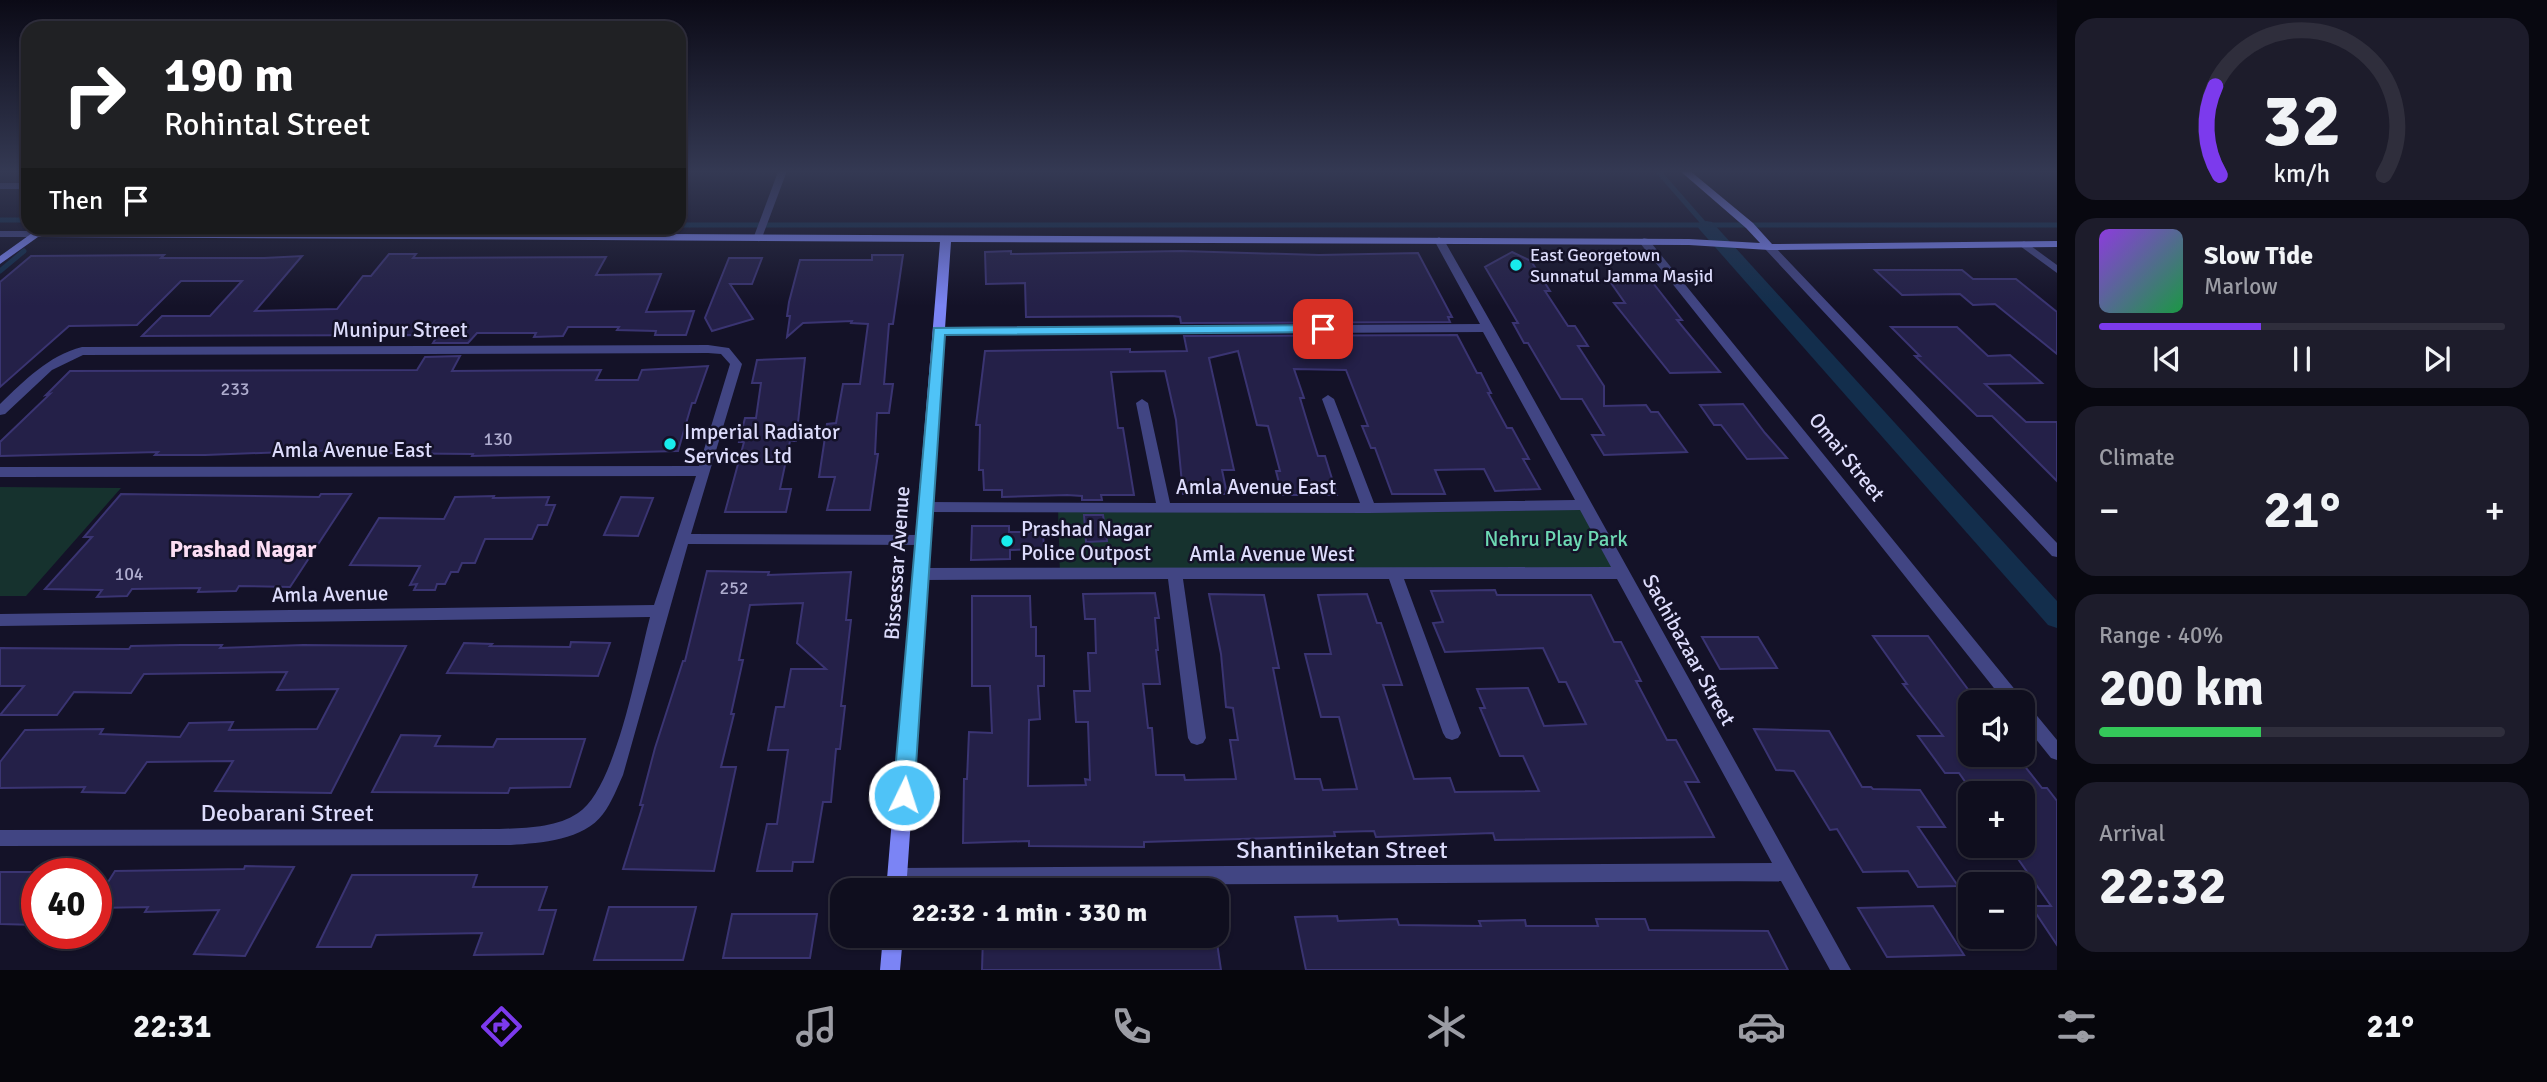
<!DOCTYPE html>
<html lang="en">
<head>
<meta charset="utf-8">
<style>
  :root { --surface:#0f0e1e; --page:#1d1c2b; --text:#f1f3f6; --muted:#9b9ca4; --line:#2f2e3c; --accent:#7c3aed }
  body { margin:0; font-family:Signika,sans-serif; background:var(--page); color:var(--text); height:100vh; display:flex; flex-direction:column; font-size:26px; white-space:nowrap }
  * { box-sizing:border-box; margin:0 }
  p { font-size:23px; color:var(--muted) }
  .icon { flex:none; width:38px; height:38px; fill:none; stroke:currentColor; stroke-width:2; stroke-linecap:round; stroke-linejoin:round }
  .map { position:relative; flex:1; overflow:hidden }
  .panel { display:flex; flex-direction:column; gap:18px; padding:18px; background:#080810; width:490px }
  .panel>* { flex:none }
  .hud { position:absolute; left:21px; top:21px; width:665px; height:214px; border-radius:21px; box-shadow:0 2px 5px #0004,0 0 0 2px var(--line); background:#202124; color:#fff; overflow:hidden }
  .fabs { position:absolute; left:1958px; top:690px; display:grid; gap:14px }
  .fabs a { display:grid; place-items:center; width:77px; height:77px; border-radius:14px; background:var(--surface); box-shadow:0 2px 5px #0004,0 0 0 2px var(--line); font-size:35px }
  .speed { position:absolute; left:21px; top:858px; display:flex; gap:14px; font-size:35px; font-weight:700; text-align:center }
  .speed>* { display:grid; place-content:center; width:91px; height:91px; border-radius:50%; background:var(--surface); box-shadow:0 2px 5px #0004,0 0 0 2px var(--line); line-height:1 }
  .speed .limit { border:10px solid #d22; background:#fff; color:#111 }
  .pin { position:absolute; display:grid; place-items:center; width:60px; height:60px; color:#fff; margin:-30px; border-radius:14px; box-shadow:0 4px 10px #0006 }
  .me { position:absolute; width:77px; margin:-38px; rotate:4deg; stroke-linejoin:round; filter:drop-shadow(0 0 5px #0008) }
  .turn { display:flex; align-items:center; gap:24px; height:147px; padding:0 28px; font-size:32px }
  .turn .icon { width:91px; height:91px; stroke-width:2.5 }
  .turn b { display:block; font-size:49px; line-height:60px }
  .then { display:flex; align-items:center; height:66px; padding:0 28px; background:#0003; gap:14px; font-size:26px }
  .big { font-size:52px; font-weight:800; line-height:1.1 }
  .panel .tile { flex:1; display:flex; flex-direction:column; justify-content:center; gap:10px; min-width:0; padding:0 24px; border-radius:21px; background:var(--page) }
  .panel .dial { align-items:center; gap:0 }
  .dial svg { height:182px; overflow:visible; fill:none; stroke:var(--line); stroke-width:7; stroke-linecap:round; text-anchor:middle }
  .dial text { fill:var(--text); stroke:none }
  .song { display:flex; align-items:center; gap:21px }
  .cover { width:84px; height:84px; border-radius:10px; background:linear-gradient(135deg,hsl(270 70% 55%),hsl(140 70% 35%)) }
  .played { height:7px; border-radius:4px; background:linear-gradient(90deg,var(--accent) 40%,var(--line) 40%) }
  .keys { display:flex; justify-content:space-around; direction:ltr }
  .heat { display:flex; justify-content:space-between; align-items:center; font-size:38px; direction:ltr }
  .charge { height:10px; border-radius:5px; background:linear-gradient(90deg,#34c759 40%,var(--line) 0) }
  .trip { position:absolute; left:830px; top:878px; width:399px; height:70px; border-radius:21px; background:var(--surface); box-shadow:0 2px 5px #0004,0 0 0 2px var(--line); font-weight:800; line-height:70px; text-align:center }
  .menu { display:flex; height:112px; justify-content:space-around; align-items:center; background:#06060c; color:var(--muted) }
  .menu .icon { width:49px; height:49px }
  .menu .active { color:var(--accent) }
  .menu b { font-size:32px; color:var(--text) }
  main { display:flex; flex:1; min-height:0 }
  .map>svg:first-child { display:block }
  .green { fill:#16322e }
  .lines { fill:none; stroke-linecap:round; stroke-linejoin:round }
  .stream { stroke:#132e4c; stroke-width:5 }
  .canal { fill:#132e4c; fill-rule:evenodd }
  .building { fill:#242048; stroke:#3a3472; stroke-width:2 }
  .lane { stroke:#414583; stroke-width:8 }
  .street { fill:#414583; fill-rule:evenodd }
  .secondary { fill:#7b84f5; fill-rule:evenodd }
  .route { fill:#4fc3f7; stroke:#337fa1; stroke-width:2 }
  .poi-dot { fill:#18eced; stroke:#141228; stroke-width:2.5 }
  .labels { text-anchor:middle; dominant-baseline:central; stroke-width:5; stroke-linejoin:round; paint-order:stroke }
  .far-poi-label { font-size:18px; fill:#dddcfc; stroke:#141228; text-anchor:start }
  .number-label { font-size:18px; fill:#afadcf }
  .street-label { font-size:21px; fill:#dddcfc; stroke:#141228 }
  .poi-label { font-size:21px; fill:#dddcfc; stroke:#141228; text-anchor:start }
  .park-label { font-size:21px; fill:#6dd8b3; stroke:#141228 }
  .neighbourhood-label { font-size:23px; font-weight:bold; fill:#fcdef4; stroke:#141228 }
  .near-street-label { font-size:24px; fill:#dddcfc; stroke:#141228 }
</style>
</head>
<body>
<main>
<div class="map">
<svg width="2057" height="970" viewBox="0 0 2057 970">
  <rect width="100%" height="100%" fill="#141228"/>
  <!-- green -->
  <path class="green" d="M0 487 121 488 26 596H0Z
    M1585 505 1623 573 1060 576 1058 508Z"/>
  <g class="lines">
    <!-- stream -->
    <path class="stream" d="M1657 170 1706 226
      M0 220H28
      M679 225H2057
      M0 271 24 251"/>
    <!-- canal -->
    <path class="canal" d="M1706 221 1712 222 2057 601V628L2048 625 1700 230 1697 226Z"/>
  </g>
  <!-- building -->
  <path class="building" d="M1011 251V254L1181 251 1319 255 1418 253 1452 317H1448L1450 322 1181 323 1180 317 1173 316 1026 317 1025 283 986 284 985 252Z
    M1512 252 1531 261 1550 291H1545L1568 326H1575L1588 346H1578L1604 386V406L1646 405 1651 412H1658L1687 452 1604 455 1592 435H1604L1582 399H1561L1528 343H1524L1513 323H1518L1485 267Z
    M389 254H416L413 258 606 257 596 275 661 274 646 312 694 311 686 335H655L656 331 617 330 619 327H568L563 336 534 337 536 333H477L468 343H433L438 335 142 336 162 316H210L242 281H181L137 325 69 326 0 387V282L31 256 164 255 161 258H264L302 256 255 311 337 309 363 276H371Z
    M872 255H903L893 324H889L884 384H893L889 413H877L875 454H878L870 510H827L835 477H819L827 424 836 423 843 384H860L868 324 851 323 852 321 803 323 787 337 790 316H787L789 302 800 260H872Z
    M729 258H762L752 284H730L753 319 712 331 705 318Z
    M1875 270H1962L1973 279H2016L2057 312V354L1995 304 1973 305 1960 294 1902 295Z
    M1611 283H1653L1682 320H1677L1720 372 1670 373 1614 303H1625Z
    M1891 327H1957L1988 356 2010 355 2042 383 1985 384 2026 422H2057V481L1992 416H1977L1915 356H1920Z
    M1457 335 1477 373H1481L1491 393H1488L1507 428H1512L1529 459H1523L1540 489 1495 491 1484 469 1435 470 1445 494H1392L1375 448H1371L1362 426H1368L1346 370 1294 369 1304 398H1300L1310 431 1318 456H1325L1337 495H1282L1276 471H1280L1268 426 1257 425 1238 351 1209 358 1234 470H1222L1227 494H1183L1176 420 1165 371 1111 372 1118 428H1123L1134 495H1101L1102 500H1082V496L1067 495 1002 497V490H984L983 470H979L980 425H976L985 351 1130 349V352L1187 351 1184 336Z
    M460 356 452 371 601 370 596 380H638L642 370 708 366 695 403H692L678 451 472 456 473 454 364 453 366 449 205 455H155L158 452 0 456V442L50 394 46 395 70 371 417 370 425 357Z
    M805 358 796 441H790L780 489H791L786 512H725L744 442H739L745 418H756L761 383H752L757 360Z
    M1743 404 1765 433 1787 458 1747 459 1721 425H1714L1700 405Z
    M121 494 319 497 321 494H351L290 587 239 586 236 591 198 592 200 588 132 589 127 596 97 597 102 590 45 589 92 537H84Z
    M494 496 493 498 549 497 546 505H555L547 525H538L532 539H485L475 563H462L458 572H451L445 584H437L435 590H414L417 584 410 585 420 566 350 565 379 518 444 519 455 497Z
    M621 497 653 498 638 536 604 535Z
    M1084 515H1103L1107 541 1086 542Z
    M972 526H1009V532H1043L1044 549 1010 550V559L971 560Z
    M707 571 769 572 768 575 851 572 846 620H851L841 706H845L840 749H836L831 802H823L813 862H793L792 871H757L767 824H777L788 750H768L776 707H784L791 669H826L797 643 803 603 750 605 739 660H743L731 714H734L721 767H736L714 871 623 869 643 805H640L655 748 683 661H685Z
    M1495 590 1497 595H1591L1614 642H1621L1641 681H1636L1667 740H1676L1699 782H1685L1714 837 1495 840 1493 833 1376 837 1374 831 1334 832 1335 836 1144 842V847L1029 846V841L963 843 964 779H967L969 732 992 733 990 686H972V596H1030L1031 627H1036V656H1044V686H1038L1040 719 1029 720 1028 786 1086 785 1085 779 1090 780 1088 722H1076L1074 691H1090L1088 653H1096L1095 619H1085L1083 594 1155 593 1159 618H1155L1158 650H1156L1160 684H1143L1148 728H1152L1156 775H1184L1185 780 1236 779 1230 740H1238L1233 708 1226 707 1221 654 1209 594 1264 595 1279 668H1273L1295 779H1320L1323 790 1357 789 1339 717H1321L1305 654H1331L1318 595 1367 594 1377 623H1381L1402 685H1383L1414 779 1450 778 1455 792 1539 791 1523 756H1500L1480 708H1485L1477 689 1528 688 1544 726 1586 724 1566 682H1559L1543 648 1445 652 1433 623 1443 622 1431 591Z
    M1873 636H1928L1970 692V754H2015L2042 788H2047L2057 801V945L2031 906H2051L2009 846H2023V793H1973L1959 773H1945L1918 736H1943L1903 684H1907Z
    M1702 637H1758L1777 668 1720 669Z
    M571 642 610 643 598 676 447 673 464 643 492 644 490 646 570 647Z
    M181 645H222L220 648 303 645 406 646 331 793 215 791 233 761 147 762 125 793 82 792 85 787 0 788V762L25 730 103 729 100 734 180 737 189 723 233 722 229 730 317 729 338 689 277 690 287 672 144 674 131 693 74 692 57 715H0L24 686H0V648L129 649 131 646Z
    M1754 729 1829 731 1862 787H1871L1873 789 1920 790 1945 827H1918L1958 886 1918 887 1908 871 1863 872 1837 829 1830 830 1794 771 1776 770Z
    M401 735 440 736 435 746 493 747 497 739H585L570 787 510 788 508 793 372 792Z
    M245 866 294 867 245 956 194 954 219 910 145 912 148 907 96 908V901L115 871 244 869Z
    M0 872H37V925L0 924Z
    M352 875H477L473 887H547L539 910H556L543 954 474 955 482 933 376 935 371 947H317Z
    M1933 906 1964 955 1887 957 1858 908Z
    M609 907H696L683 960H594Z
    M732 914H817L810 958H723Z
    M1337 916 1338 921 1397 919 1399 925 1481 926 1479 921 1525 920 1526 926H1598L1596 919H1645L1649 930 1768 931 1788 970H1306L1295 917Z
    M983 936H1216L1221 970H982Z"/>
  <g class="lines">
    <!-- lane -->
    <path class="lane" d="M758 237 783 170"/>
    <!-- street -->
    <path class="street" d="M0 183H28V189H0Z
      M38 228H49L35 237H0V231H33Z
      M232 228H242L234 237H226L225 235Z
      M1439 237 1444 240 1494 328 1851 970H1830L1781 881 897 886 890 883 887 877 890 871 897 868 1772 863 1617 579H1404L1461 733 1458 738 1452 740 1446 738 1443 733 1389 579H1183L1206 738 1203 743 1197 745 1191 743 1188 738 1168 579 920 580 915 578 912 574 915 570 920 568 1611 567 1580 510 1369 513 926 512 919 507 926 502 1156 503 1136 403 1142 399 1148 403 1170 503H1360L1322 399 1328 395 1334 399 1374 503 1575 500 1483 332 939 335 933 331 939 327 1480 324 1434 240Z
      M1644 238 1648 239 2021 697 2023 702V703L2005 702 1640 243 1639 241Z
      M2024 241 2057 265V273L2020 246 2019 244Z
      M1769 244 1773 245 2057 543V557L2052 556 1765 249 1764 247Z
      M708 345 729 348 742 364 691 534 923 535 928 536 930 540 928 544 923 545 688 544 623 775C617 788 612 802 603 814 584 840 541 843 511 845L0 846V830L499 829C525 828 556 828 578 813 616 789 638 662 650 617L0 626V614L654 605 696 476 0 477V467L699 466 730 364 721 354 708 353 83 355 52 370 5 414 0 415V404C25 380 48 356 82 347Z
      M2023 704 2029 706 2057 740V760L2051 758 2023 723Z"/>
    <!-- secondary -->
    <path class="secondary" d="M1679 170H1689L1753 223 1772 244 2057 241V247L1769 250 1689 245 951 242 906 891H886L940 242 38 237 0 264V256L35 231 1689 239 1760 243 1746 228Z
      M883 936H903L900 970H880Z"/>
  </g>
  <!-- sky -->
  <linearGradient id="sky" x2="0" y2="1"><stop stop-color="#0b0a16"/><stop offset="0.56" stop-color="#343953"/><stop offset="1" stop-color="#343953" stop-opacity="0"/></linearGradient>
  <rect width="2057" height="306" fill="url(#sky)"/>
  <!-- route -->
  <path class="route" d="M1323 325 1328 326V332L945 335 914 795 911 801 904 804 896 801 893 795 934 328Z"/>
  <!-- markers -->
  <g class="poi-dot">
    <circle cx="1516" cy="265" r="7"/>
    <circle cx="670" cy="444" r="7"/>
    <circle cx="1007" cy="541" r="7"/>
  </g>
  <g class="labels">
    <!-- far-poi labels -->
    <g class="far-poi-label">
      <text x="1530" y="255">East Georgetown<tspan x="1530" dy="21">Sunnatul Jamma Masjid</tspan></text>
    </g>
    <!-- number labels -->
    <g class="number-label">
      <text x="235" y="389">233</text>
      <text x="498" y="439">130</text>
      <text x="129" y="574">104</text>
      <text x="734" y="588">252</text>
    </g>
    <!-- street labels -->
    <g class="street-label">
      <text x="400" y="330">Munipur Street</text>
      <text x="352" y="450">Amla Avenue East</text>
      <text transform="translate(1847 457) rotate(51)">Omai Street</text>
      <text x="1256" y="487">Amla Avenue East</text>
      <text x="1272" y="554">Amla Avenue West</text>
      <text transform="translate(897 563) rotate(-86)">Bissessar Avenue</text>
      <text transform="translate(330 594) rotate(-1)">Amla Avenue</text>
      <text transform="translate(1689 650) rotate(61)">Sachibazaar Street</text>
    </g>
    <!-- poi labels -->
    <g class="poi-label">
      <text x="684" y="432">Imperial Radiator<tspan x="684" dy="24">Services Ltd</tspan></text>
      <text x="1021" y="529">Prashad Nagar<tspan x="1021" dy="24">Police Outpost</tspan></text>
    </g>
    <!-- park labels -->
    <g class="park-label">
      <text x="1556" y="539">Nehru Play Park</text>
    </g>
    <!-- neighbourhood labels -->
    <g class="neighbourhood-label">
      <text x="243" y="549">Prashad Nagar</text>
    </g>
    <!-- near-street labels -->
    <g class="near-street-label">
      <text x="287" y="813">Deobarani Street</text>
      <text x="1342" y="850">Shantiniketan Street</text>
    </g>
  </g>
</svg>
<div class="fabs">
<a><svg class="icon" aria-label="sound" viewBox="0 0 24 24"><path d="M4 9h4l5-4v14l-5-4H4zM17 9q2 3 0 6"/></svg></a>
<a>+</a>
<a>−</a>
</div>
<div class="speed"><div class="limit">40</div></div>
<div class="pin" style="left:1323px;top:329px;background:#d93025"><svg class="icon" aria-label="arrive" viewBox="0 0 24 24"><path d="M6 21V4h12l-3 4 3 4H6"/></svg></div>
<svg class="me" style="left:904px;top:795px" viewBox="-20 -20 40 40"><circle r="17" fill="#4fc3f7" stroke="#fff" stroke-width="3"/><path d="M0-11L8 9 0 5-8 9z" fill="#fff"/></svg>
<div class="trip">22:32 · 1 min · 330 m</div>
<div class="hud">
<div class="turn"><svg class="icon" aria-label="right" viewBox="0 0 24 24"><path d="M7 20v-9h11M14 6l5 5-5 5"/></svg><div><b>190 m</b>Rohintal Street</div></div>
<div class="then">Then<svg class="icon" aria-label="arrive" viewBox="0 0 24 24"><path d="M6 21V4h12l-3 4 3 4H6"/></svg></div>
</div>
</div>
<section class="panel">
<div class="tile dial"><svg viewBox="0 0 100 80">
<path d="M14 69A42 42 0 1 1 86 69"/>
<path d="M14 69A42 42 0 0 1 12 30" stroke="#7c3aed"/>
<text x="50" y="56" font-size="32" font-weight="700">32</text>
<text x="50" y="72" font-size="11">km/h</text>
</svg></div>
<div class="tile">
<div class="song"><i class="cover"></i><div><b>Slow Tide</b><p>Marlow</p></div></div>
<div class="played"></div>
<div class="keys"><svg class="icon" aria-label="previous" viewBox="0 0 24 24"><path d="M18 5L8 12l10 7zM5 5v14"/></svg><svg class="icon" aria-label="pause" viewBox="0 0 24 24"><path d="M8 5v14M16 5v14"/></svg><svg class="icon" aria-label="next" viewBox="0 0 24 24"><path d="M6 5l10 7-10 7zM19 5v14"/></svg></div>
</div>
<div class="tile"><p>Climate</p>
<div class="heat"><a>−</a><b class="big">21°</b><a>+</a></div>
</div>
<div class="tile"><p>Range · 40%</p><b class="big">200 km</b><div class="charge"></div></div>
<div class="tile"><p>Arrival</p><b class="big">22:32</b></div>
</section>
</main>
<nav class="menu">
<b>22:31</b>
<svg class="icon active" aria-label="directions" viewBox="0 0 24 24"><path d="M12 3l9 9-9 9-9-9zM9 14v-3h6M13 9l2 2-2 2"/></svg>
<svg class="icon" aria-label="music" viewBox="0 0 24 24"><path d="M9 18V5l10-2v13"/><circle cx="6" cy="18" r="3"/><circle cx="16" cy="16" r="3"/></svg>
<svg class="icon" aria-label="phone" viewBox="0 0 24 24"><path d="M5 4h4l2 5-3 2q2 4 5 5l2-3 5 2v4C11 20 4 13 5 4z"/></svg>
<svg class="icon" aria-label="climate" viewBox="0 0 24 24"><path d="M12 3v18M4 7l16 10M4 17L20 7"/></svg>
<svg class="icon" aria-label="car" viewBox="0 0 24 24"><path d="M5 17H2v-5l4-1 3-4h7l3 4 3 1v5h-3M9 17h6M6 11h13"/><circle cx="7" cy="17" r="2"/><circle cx="17" cy="17" r="2"/></svg>
<svg class="icon" aria-label="filters" viewBox="0 0 24 24"><path d="M4 7h16M4 17h16"/><circle cx="9" cy="7" r="2"/><circle cx="15" cy="17" r="2"/></svg>
<b>21°</b>
</nav>
</body>
</html>
